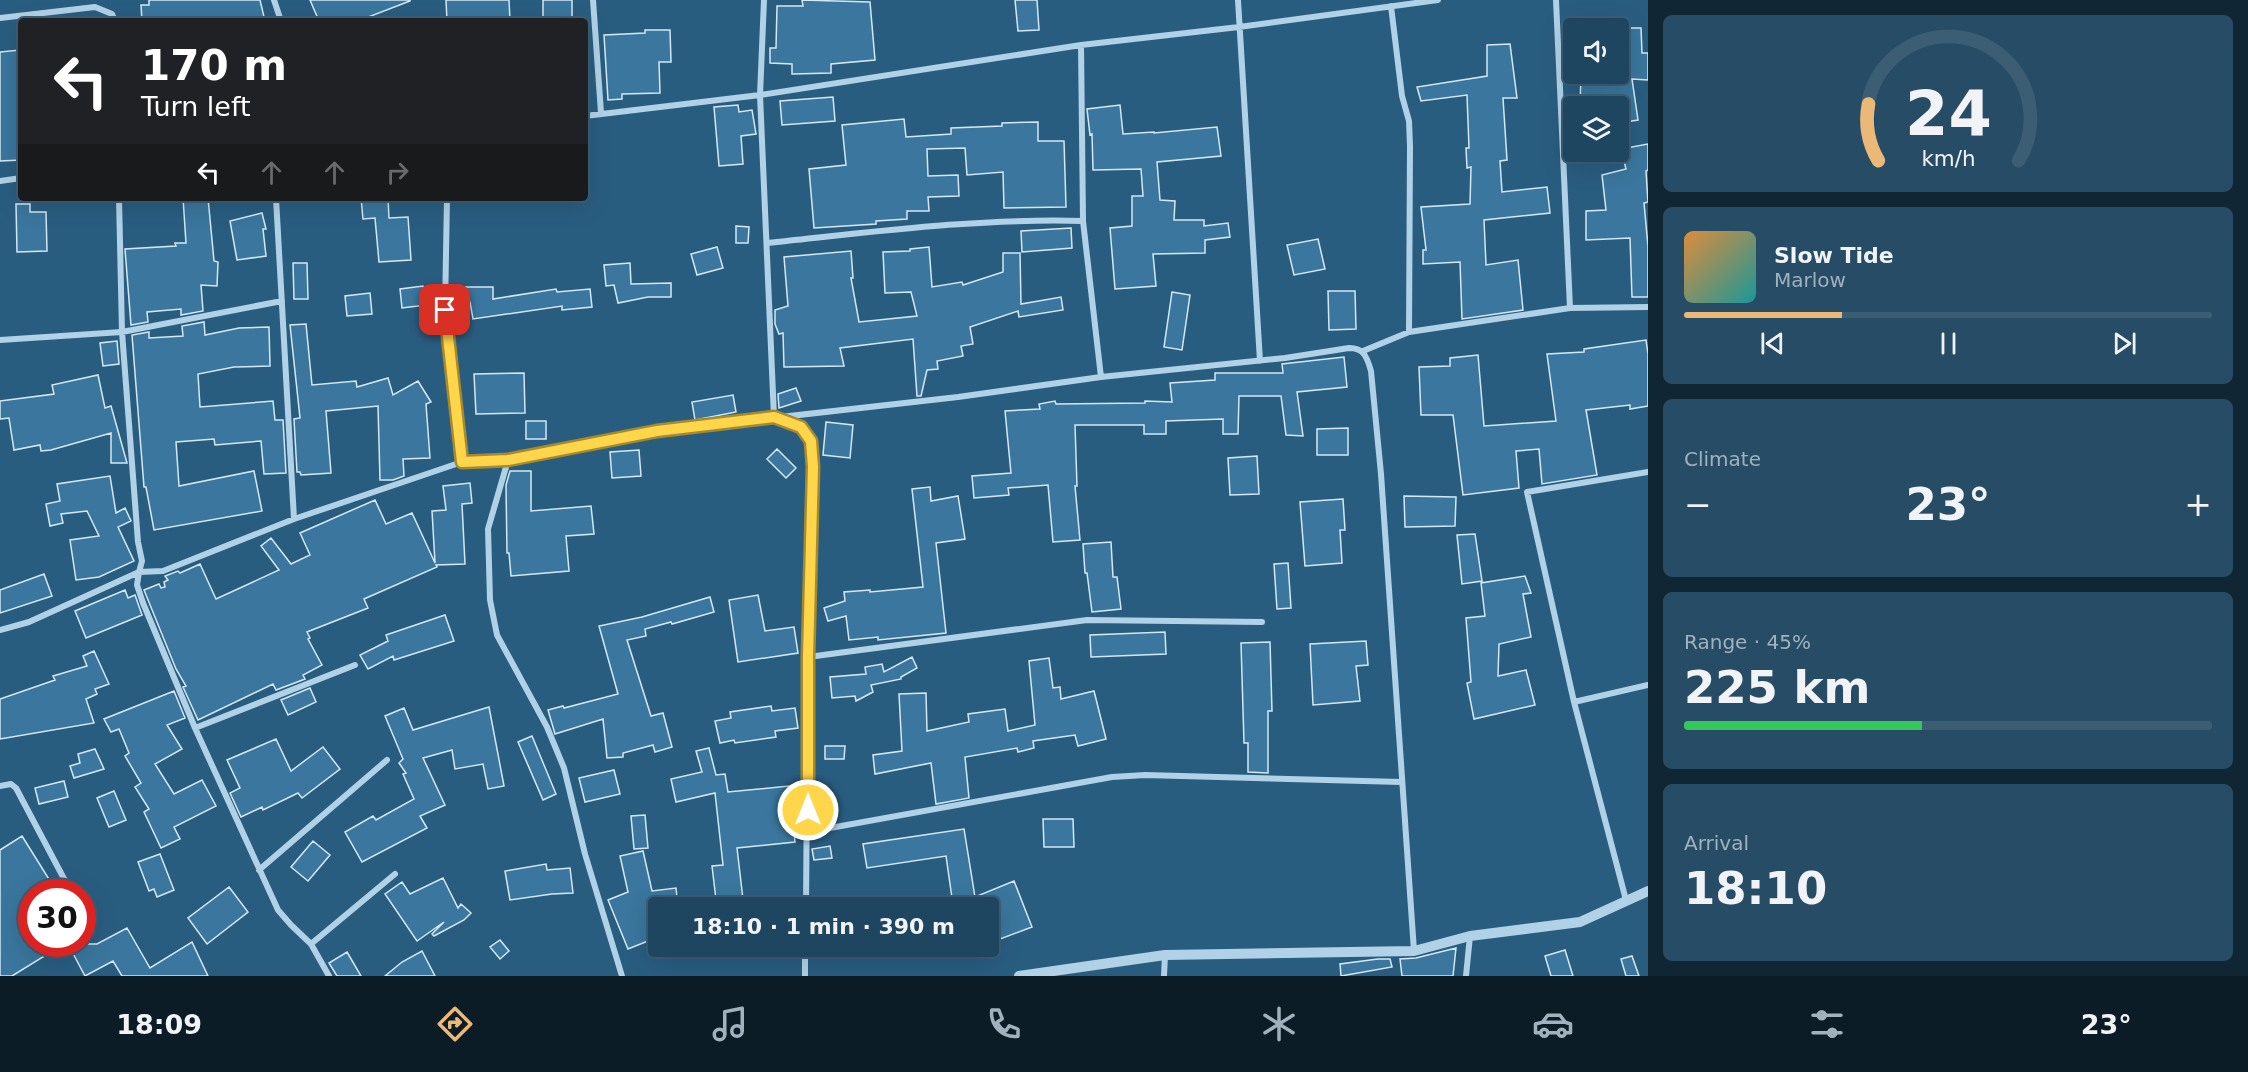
<!DOCTYPE html>
<html lang="en">
<head>
<meta charset="utf-8">
<style>
  :root { --surface:#1f4660; --page:#274d66; --text:#f1f3f6; --muted:#a1b1bd; --line:#3c5e75; --accent:#ecb878 }
  body { margin:0; font-family:"DejaVu Sans",sans-serif; background:var(--page); color:var(--text); height:100vh; display:flex; flex-direction:column; font-size:22px; white-space:nowrap }
  * { box-sizing:border-box; margin:0 }
  p { font-size:20px; color:var(--muted) }
  .icon { flex:none; width:33px; height:33px; fill:none; stroke:currentColor; stroke-width:2; stroke-linecap:round; stroke-linejoin:round }
  .map { position:relative; flex:1; overflow:hidden }
  .sheet { display:flex; flex-direction:column; gap:15px; padding:15px; background:#112635; width:600px }
  .sheet>* { flex:none }
  .guide { position:absolute; left:18px; top:18px; width:570px; height:183px; border-radius:6px; box-shadow:0 6px 24px #0002,0 0 0 2px var(--line); background:#202124; color:#fff; overflow:hidden }
  .fabs { position:absolute; left:1563px; top:18px; display:grid; gap:12px }
  .fabs a { display:grid; place-items:center; width:66px; height:66px; border-radius:6px; background:var(--surface); box-shadow:0 6px 24px #0002,0 0 0 2px var(--line); font-size:30px }
  .speed { position:absolute; left:18px; top:879px; display:flex; gap:12px; font-size:30px; font-weight:700; text-align:center }
  .speed>* { display:grid; place-content:center; width:78px; height:78px; border-radius:50%; background:var(--surface); box-shadow:0 6px 24px #0002,0 0 0 2px var(--line); line-height:1 }
  .speed .limit { border:9px solid #d22; background:#fff; color:#111 }
  .pin { position:absolute; display:grid; place-items:center; width:51px; height:51px; color:#fff; margin:-26px; border-radius:12px; box-shadow:0 3px 9px #0006 }
  .me { position:absolute; width:66px; margin:-33px; rotate:0deg; stroke-linejoin:round; filter:drop-shadow(0 0 4px #0008) }
  .turn { display:flex; align-items:center; gap:21px; height:126px; padding:0 24px; font-size:27px }
  .turn .icon { width:78px; height:78px; stroke-width:2.5 }
  .turn b { display:block; font-size:42px; line-height:51px }
  .lanes { display:flex; align-items:center; height:57px; padding:0 24px; background:#0003; justify-content:center; gap:30px; direction:ltr }
  .lanes .off { opacity:.35 }
  .big { font-size:45px; font-weight:800; line-height:1.1 }
  .sheet .card { flex:1; display:flex; flex-direction:column; justify-content:center; gap:9px; min-width:0; padding:0 21px; border-radius:9px; background:var(--page) }
  .sheet .dial { align-items:center; gap:0 }
  .dial svg { height:156px; overflow:visible; fill:none; stroke:var(--line); stroke-width:7; stroke-linecap:round; text-anchor:middle }
  .dial text { fill:var(--text); stroke:none }
  .song { display:flex; align-items:center; gap:18px }
  .cover { width:72px; height:72px; border-radius:9px; background:linear-gradient(135deg,hsl(30 70% 55%),hsl(180 70% 35%)) }
  .played { height:6px; border-radius:3px; background:linear-gradient(90deg,var(--accent) 30%,var(--line) 30%) }
  .keys { display:flex; justify-content:space-around; direction:ltr }
  .heat { display:flex; justify-content:space-between; align-items:center; font-size:33px; direction:ltr }
  .charge { height:9px; border-radius:4px; background:linear-gradient(90deg,#34c759 45%,var(--line) 0) }
  .trip { position:absolute; left:648px; top:897px; width:351px; height:60px; border-radius:6px; background:var(--surface); box-shadow:0 6px 24px #0002,0 0 0 2px var(--line); font-weight:800; line-height:60px; text-align:center }
  .tabs { display:flex; height:96px; justify-content:space-around; align-items:center; background:#0c1c26; color:var(--muted) }
  .tabs .icon { width:42px; height:42px }
  .tabs .current { color:var(--accent) }
  .tabs b { font-size:27px; color:var(--text) }
  main { display:flex; flex:1; min-height:0 }
  .map>svg:first-child { display:block }
  .building { fill:#3a769d; stroke:#d4e8f5; stroke-width:1.5 }
  .lines { fill:none; stroke-linecap:round; stroke-linejoin:round }
  .minor { stroke:#b1d1e6; stroke-width:6 }
  .tertiary { stroke:#b1d1e6; stroke-width:10 }
  .route-casing { stroke:#a68a30; stroke-width:15 }
  .route { stroke:#ffd54a; stroke-width:10 }
</style>
</head>
<body>
<main>
<div class="map">
<svg width="1648" height="976" viewBox="0 0 1648 976">
  <rect width="100%" height="100%" fill="#295d80"/>
  <!-- building -->
  <path class="building" d="M149 0H260L265 21H142L141 5H149Z
    M310 0H410V1L358 21H319Z
    M446 0H509L510 21H447Z
    M543 0H572V21H543Z
    M802 0 870 2 875 60 831 64V73L792 74V64L770 63V48H776L777 6H803Z
    M1015 0H1037L1039 30 1018 31Z
    M1618 28H1641L1642 53H1648V80L1632 79 1638 120 1618 123V106H1580L1581 74H1618Z
    M645 30H670L671 62H659L660 93 622 94V99L608 100 604 35 645 33Z
    M1510 44 1517 98H1503L1507 160 1500 161 1502 192 1547 187 1550 213 1484 220 1486 265 1518 260 1523 310 1462 319 1460 262 1423 264V250H1426L1421 207 1470 204 1471 167 1467 168 1466 148H1469L1467 95 1421 101 1417 87 1487 76V45Z
    M20 50 21 160 0 161V52Z
    M833 97 835 121 782 125 780 101Z
    M738 105 739 112 752 110 756 134 741 136 743 164 719 166 714 107Z
    M1120 105 1123 134 1154 132V133L1217 127 1221 156 1157 162 1160 200 1175 201 1174 220H1204V226L1228 223 1230 237 1205 240V253L1153 254 1156 286 1115 289 1110 228 1132 226V196H1143L1141 169 1093 170 1092 134 1090 135 1087 109Z
    M904 119 906 137 951 134V128L1002 126V123L1038 122V141H1064L1066 207 1004 208 1003 172 967 175 965 148 927 149 928 176 958 175 959 196 928 197 929 211H907V219L876 221V224L814 228 809 169 846 165 842 125Z
    M1648 144V170L1646 171 1648 202 1644 203 1648 246V297H1632L1630 238 1586 240V211L1606 210 1602 175 1626 169 1621 149Z
    M183 198H208L214 261 218 262 217 286 201 285 203 311 181 315V309L147 312 148 322 131 325 125 249 176 246 175 243H186Z
    M361 198H388L389 218 408 217 411 260 379 262 375 218 363 219Z
    M16 204H30V212H46L47 251 17 252Z
    M262 213 266 229H263L266 256 237 260 230 221Z
    M736 226 749 227 748 243H736Z
    M1071 228 1072 248 1022 252 1021 231Z
    M1318 239 1325 269 1294 275 1287 245Z
    M717 247 723 268 697 275 691 254Z
    M929 247 932 287 962 282 963 285 1003 272V253H1020L1021 304 1061 297 1063 310 1019 317 1018 311 970 327 973 344 961 346 963 356 937 361 938 369 927 370 921 396H917L913 339 840 348 844 366 784 367 783 333 779 334 775 324V310L788 306 784 257 851 251 853 278H851L859 322 917 316 911 292 885 293 883 252 910 251V249Z
    M293 263H307L308 299H294Z
    M630 263 631 284 671 283V297H648L618 303 614 285 606 286 604 265Z
    M423 286 426 305 402 308 400 289Z
    M452 287H493V299L556 289 557 292 590 289 592 307 562 310V306L473 319 470 302H452Z
    M1328 291H1355L1356 329 1329 330Z
    M1172 292 1190 295 1182 350 1164 347Z
    M370 293 372 314 347 316 345 296Z
    M204 322 205 335 239 328 269 327 270 366 234 367 198 374 200 407 273 401 275 420H283L286 473 264 474 261 441 215 445 214 439 176 442 179 486 254 471 262 511 154 530 146 487H144L132 335 149 332V338L183 336 182 326Z
    M306 324 312 385 356 381 357 387 388 378 393 395 418 381 431 402 426 404 430 458 403 459 404 476 393 480H380L378 406 326 411 331 473 301 475 300 472H297L294 419 300 418 290 325Z
    M1646 340 1648 354V406L1630 409V405L1586 410 1597 475 1542 484 1539 449 1516 451 1519 488 1463 495 1453 415H1421L1419 367 1450 366V358L1478 355 1484 426 1556 421 1547 354 1584 352V349Z
    M117 341 119 364 103 366 100 343Z
    M1344 357 1347 387 1297 392 1303 436 1286 435 1281 396H1239L1238 434H1223V419L1166 421V434H1144V425H1075L1077 486H1075L1080 540 1053 542 1048 485 1008 488 1009 495 974 498 972 476 1011 473 1005 411 1040 409 1039 404 1055 401 1056 404 1145 403V401L1172 402 1170 383 1215 380V373H1283L1282 364Z
    M524 373 525 413 476 414 474 374Z
    M98 375 105 408 111 406 127 463H111V433L51 450 41 451 40 445 14 450 9 418 0 419V401L54 394 52 385Z
    M796 388 801 401 779 408 778 394Z
    M733 395 736 412 695 420 692 402Z
    M526 421H546V439H526Z
    M826 422 853 425 850 458 823 455Z
    M1348 428V455H1317V429Z
    M777 449 796 468 786 478 767 459Z
    M639 450 641 476 612 478 610 452Z
    M1257 456 1259 494 1230 495 1228 458Z
    M510 471H531V511L591 506 594 534 566 536 569 571 511 576 509 553H507L506 485Z
    M110 476 116 513 125 508 131 521 118 527 134 561 99 577 76 580 70 540 99 536 87 511 61 514 63 523 50 526 46 504 60 501 57 484Z
    M470 483 472 503 462 504 465 564 436 565 437 567 364 599 368 608 307 632 310 638 308 639 322 665 303 675 305 679 276 690 273 684 198 720 183 687 186 686 176 669 144 590 159 584 161 588 165 587 164 582 168 580 165 576 178 571 180 573 200 564 216 599 279 570 261 546 271 538 291 564 310 555 300 533 375 500 386 524 412 513 435 563 432 511 446 510 443 486Z
    M930 487 931 501 958 496 965 539 936 543 946 633 878 640V637L849 640 846 616 828 621 824 608 845 601 844 592 870 590V592L923 587 912 489Z
    M1404 496 1456 497 1455 526 1405 527Z
    M1343 499 1345 530H1340L1342 563 1305 566 1300 502Z
    M1475 534 1482 581 1462 584 1457 535Z
    M1111 542 1113 577H1117L1121 609 1092 612 1087 573H1085L1083 544Z
    M1288 563 1291 608 1277 609 1274 564Z
    M44 574 52 596 0 613V590Z
    M1525 576 1531 593 1523 594 1531 637 1499 644 1498 676 1526 670 1535 705 1474 719 1467 683 1471 682 1466 618 1485 616 1481 583Z
    M125 590 128 598 135 595 142 615 86 638 75 611Z
    M758 595 765 631 794 627 798 653 738 662 729 600Z
    M710 597 714 612 672 624 671 622 645 629 646 636 627 640 651 716 663 713 672 747 655 752 653 745 623 753V757L607 758 603 719 555 734 548 710 563 706 564 708 618 694 599 626 642 617Z
    M445 615 454 641 394 660 393 656 368 669 360 655 388 641 386 635Z
    M1165 632 1166 654 1091 657 1090 635Z
    M1366 641 1368 665 1356 666 1360 701 1313 705 1310 644Z
    M1270 642 1272 711H1268V773L1248 772V743H1244L1241 643Z
    M94 651 109 684 95 689 97 694 86 699 94 723 0 739V699L55 680 53 676 87 666 83 656Z
    M912 657 917 668 901 677V679L871 685 873 692 856 701 855 696 832 698 830 677 866 674 865 667 882 664 884 672Z
    M1049 658 1053 688 1060 687 1061 699 1094 691 1106 739 1078 746 1075 735 1033 741 1034 748 1018 752 1017 748 965 757 969 798 936 804 931 763 875 774 873 755 902 751 899 694 926 693 927 731 969 722 968 714 1005 709 1008 731 1035 725 1029 661Z
    M310 688 316 702 288 715 281 700Z
    M174 691 185 718 167 725 182 749 155 764 174 794 202 780 216 806 174 827 180 839 161 848 144 812 149 809 135 787 141 783 125 756 129 753 119 729 111 732 104 719Z
    M771 706 772 711 795 708 798 728 775 731 776 737 735 743 734 740 720 743 715 721 731 718 730 712Z
    M489 707 504 786 488 789 483 764 455 769 452 750 423 758 445 805 420 816 427 828 362 862 345 832 373 816 376 820 414 799 403 774 406 773 399 763 403 759 385 716 404 708 413 730Z
    M532 736 556 794 543 800 518 742Z
    M276 739 291 771 323 747 340 769 302 798 298 793 263 810 262 807 241 817 230 793 240 788 227 760Z
    M825 746H845L844 759H825Z
    M709 748 716 775 725 774 728 792 789 786 795 842 737 848 744 908H717L712 866 723 865 715 793 676 802 671 779 702 772 696 751Z
    M95 749 104 769 74 778 70 766 80 763 78 754Z
    M614 770 620 794 585 802 579 778Z
    M64 781 68 797 39 804 35 788Z
    M114 791 126 820 109 827 97 798Z
    M645 815 648 848 634 849 631 816Z
    M1043 819H1073L1074 847H1044Z
    M964 829 975 897 1014 881 1032 927 1000 939 988 908H950L953 905 946 856 867 868 863 844Z
    M22 836 57 892H32V944H64L12 976H0V850Z
    M313 841 330 855 308 881 291 867Z
    M830 846 832 858 814 860 812 849Z
    M643 851 652 891 676 888 678 908H658V937L628 949 608 900 628 892 620 856Z
    M160 854 174 890 157 897 154 889 149 891 138 862Z
    M546 864 547 870 570 868 573 893 552 894 510 900 505 871Z
    M443 878 458 908 461 904 471 913 464 920 434 936 432 934 444 922 417 941 385 894 402 882 410 894Z
    M229 887 248 912 207 944 188 918Z
    M127 928 150 968 192 942 208 976H122L113 961 85 976 68 944H97Z
    M500 940 509 951 500 959 490 947Z
    M1456 948 1453 976H1402L1400 959 1416 958Z
    M1565 950 1573 976H1551L1545 956Z
    M422 951 435 976H385L402 962Z
    M347 952 361 976H337L329 963Z
    M1632 956 1639 976H1626L1621 959Z
    M1378 959H1390L1392 967 1341 976 1340 964Z"/>
  <g class="lines">
    <!-- minor -->
    <path class="minor" d="M274 0 281 21
      M593 0 601 113
      M764 0 760 95 774 417C809 430 810 429 813 467L808 657 806 908
      M1238 0 1260 361
      M1556 0 1570 308
      M1391 6 1402 96 1409 121 1410 146 1409 332
      M0 18 95 7 112 14 115 21
      M1081 45 1083 221 1101 377
      M585 116 760 95 1081 45 1239 27 1438 0
      M0 181 21 178
      M119 198 122 332 138 542 142 561 139 572 163 571 294 519 462 462 508 460 657 431 958 397 1101 377 1285 358 1349 348C1364 348 1367 357 1371 371L1381 474 1414 951
      M276 198 294 519
      M447 198 445 310 462 462
      M768 243C873 232 977 218 1083 221
      M0 340 122 332 282 301
      M1363 351 1409 332 1570 308 1648 307
      M508 460 488 529 490 600 497 635 547 727 564 768 585 854 622 976
      M0 630 29 622 139 572 137 585 143 603 195 728 278 910 291 925 311 944 329 976
      M808 657 1087 620 1262 622
      M1574 702 1648 685
      M195 728 355 665
      M0 786 11 784 16 788 71 892
      M808 832 1112 777 1145 775 1401 782
      M259 870 387 760
      M1626 900 1574 702 1527 492 1648 472
      M82 913 89 925
      M311 944 395 874
      M805 976V946
      M1164 976 1165 955
      M1466 976 1470 936"/>
    <!-- tertiary -->
    <path class="tertiary" d="M1019 976 1165 955 1414 951 1470 936 1580 922 1648 891"/>
  </g>
  <g class="lines">
    <!-- route casing -->
    <g class="route-casing">
      <path id="route" d="M445 310 462 462 508 460 657 431 774 417 801 427 811 441 813 467 808 657V810"/>
    </g>
    <!-- route -->
    <use href="#route" class="route"/>
  </g>
</svg>
<div class="fabs">
<a><svg class="icon" aria-label="sound" viewBox="0 0 24 24"><path d="M4 9h4l5-4v14l-5-4H4zM17 9q2 3 0 6"/></svg></a>
<a><svg class="icon" aria-label="layers" viewBox="0 0 24 24"><path d="M12 4l9 5-9 5-9-5zM3 14l9 5 9-5"/></svg></a>
</div>
<div class="speed"><div class="limit">30</div></div>
<div class="pin" style="left:445px;top:310px;background:#d93025"><svg class="icon" aria-label="arrive" viewBox="0 0 24 24"><path d="M6 21V4h12l-3 4 3 4H6"/></svg></div>
<svg class="me" style="left:808px;top:810px" viewBox="-20 -20 40 40"><circle r="17" fill="#ffd54a" stroke="#fff" stroke-width="3"/><path d="M0-11L8 9 0 5-8 9z" fill="#fff"/></svg>
<div class="trip">18:10 · 1 min · 390 m</div>
<div class="guide">
<div class="turn"><svg class="icon" aria-label="left" viewBox="0 0 24 24"><path d="M17 20v-9H6M10 6l-5 5 5 5"/></svg><div><b>170 m</b>Turn left</div></div>
<div class="lanes"><svg class="icon" aria-label="left" viewBox="0 0 24 24"><path d="M17 20v-9H6M10 6l-5 5 5 5"/></svg><svg class="icon off" aria-label="ahead" viewBox="0 0 24 24"><path d="M12 20V5M6 11l6-6 6 6"/></svg><svg class="icon off" aria-label="ahead" viewBox="0 0 24 24"><path d="M12 20V5M6 11l6-6 6 6"/></svg><svg class="icon off" aria-label="right" viewBox="0 0 24 24"><path d="M7 20v-9h11M14 6l5 5-5 5"/></svg></div>
</div>
</div>
<section class="sheet">
<div class="card dial"><svg viewBox="0 0 100 80">
<path d="M14 69A42 42 0 1 1 86 69"/>
<path d="M14 69A42 42 0 0 1 9 40" stroke="#ecb878"/>
<text x="50" y="56" font-size="32" font-weight="700">24</text>
<text x="50" y="72" font-size="11">km/h</text>
</svg></div>
<div class="card">
<div class="song"><i class="cover"></i><div><b>Slow Tide</b><p>Marlow</p></div></div>
<div class="played"></div>
<div class="keys"><svg class="icon" aria-label="previous" viewBox="0 0 24 24"><path d="M18 5L8 12l10 7zM5 5v14"/></svg><svg class="icon" aria-label="pause" viewBox="0 0 24 24"><path d="M8 5v14M16 5v14"/></svg><svg class="icon" aria-label="next" viewBox="0 0 24 24"><path d="M6 5l10 7-10 7zM19 5v14"/></svg></div>
</div>
<div class="card"><p>Climate</p>
<div class="heat"><a>−</a><b class="big">23°</b><a>+</a></div>
</div>
<div class="card"><p>Range · 45%</p><b class="big">225 km</b><div class="charge"></div></div>
<div class="card"><p>Arrival</p><b class="big">18:10</b></div>
</section>
</main>
<nav class="tabs">
<b>18:09</b>
<svg class="icon current" aria-label="directions" viewBox="0 0 24 24"><path d="M12 3l9 9-9 9-9-9zM9 14v-3h6M13 9l2 2-2 2"/></svg>
<svg class="icon" aria-label="music" viewBox="0 0 24 24"><path d="M9 18V5l10-2v13"/><circle cx="6" cy="18" r="3"/><circle cx="16" cy="16" r="3"/></svg>
<svg class="icon" aria-label="phone" viewBox="0 0 24 24"><path d="M5 4h4l2 5-3 2q2 4 5 5l2-3 5 2v4C11 20 4 13 5 4z"/></svg>
<svg class="icon" aria-label="climate" viewBox="0 0 24 24"><path d="M12 3v18M4 7l16 10M4 17L20 7"/></svg>
<svg class="icon" aria-label="car" viewBox="0 0 24 24"><path d="M5 17H2v-5l4-1 3-4h7l3 4 3 1v5h-3M9 17h6M6 11h13"/><circle cx="7" cy="17" r="2"/><circle cx="17" cy="17" r="2"/></svg>
<svg class="icon" aria-label="filters" viewBox="0 0 24 24"><path d="M4 7h16M4 17h16"/><circle cx="9" cy="7" r="2"/><circle cx="15" cy="17" r="2"/></svg>
<b>23°</b>
</nav>
</body>
</html>
